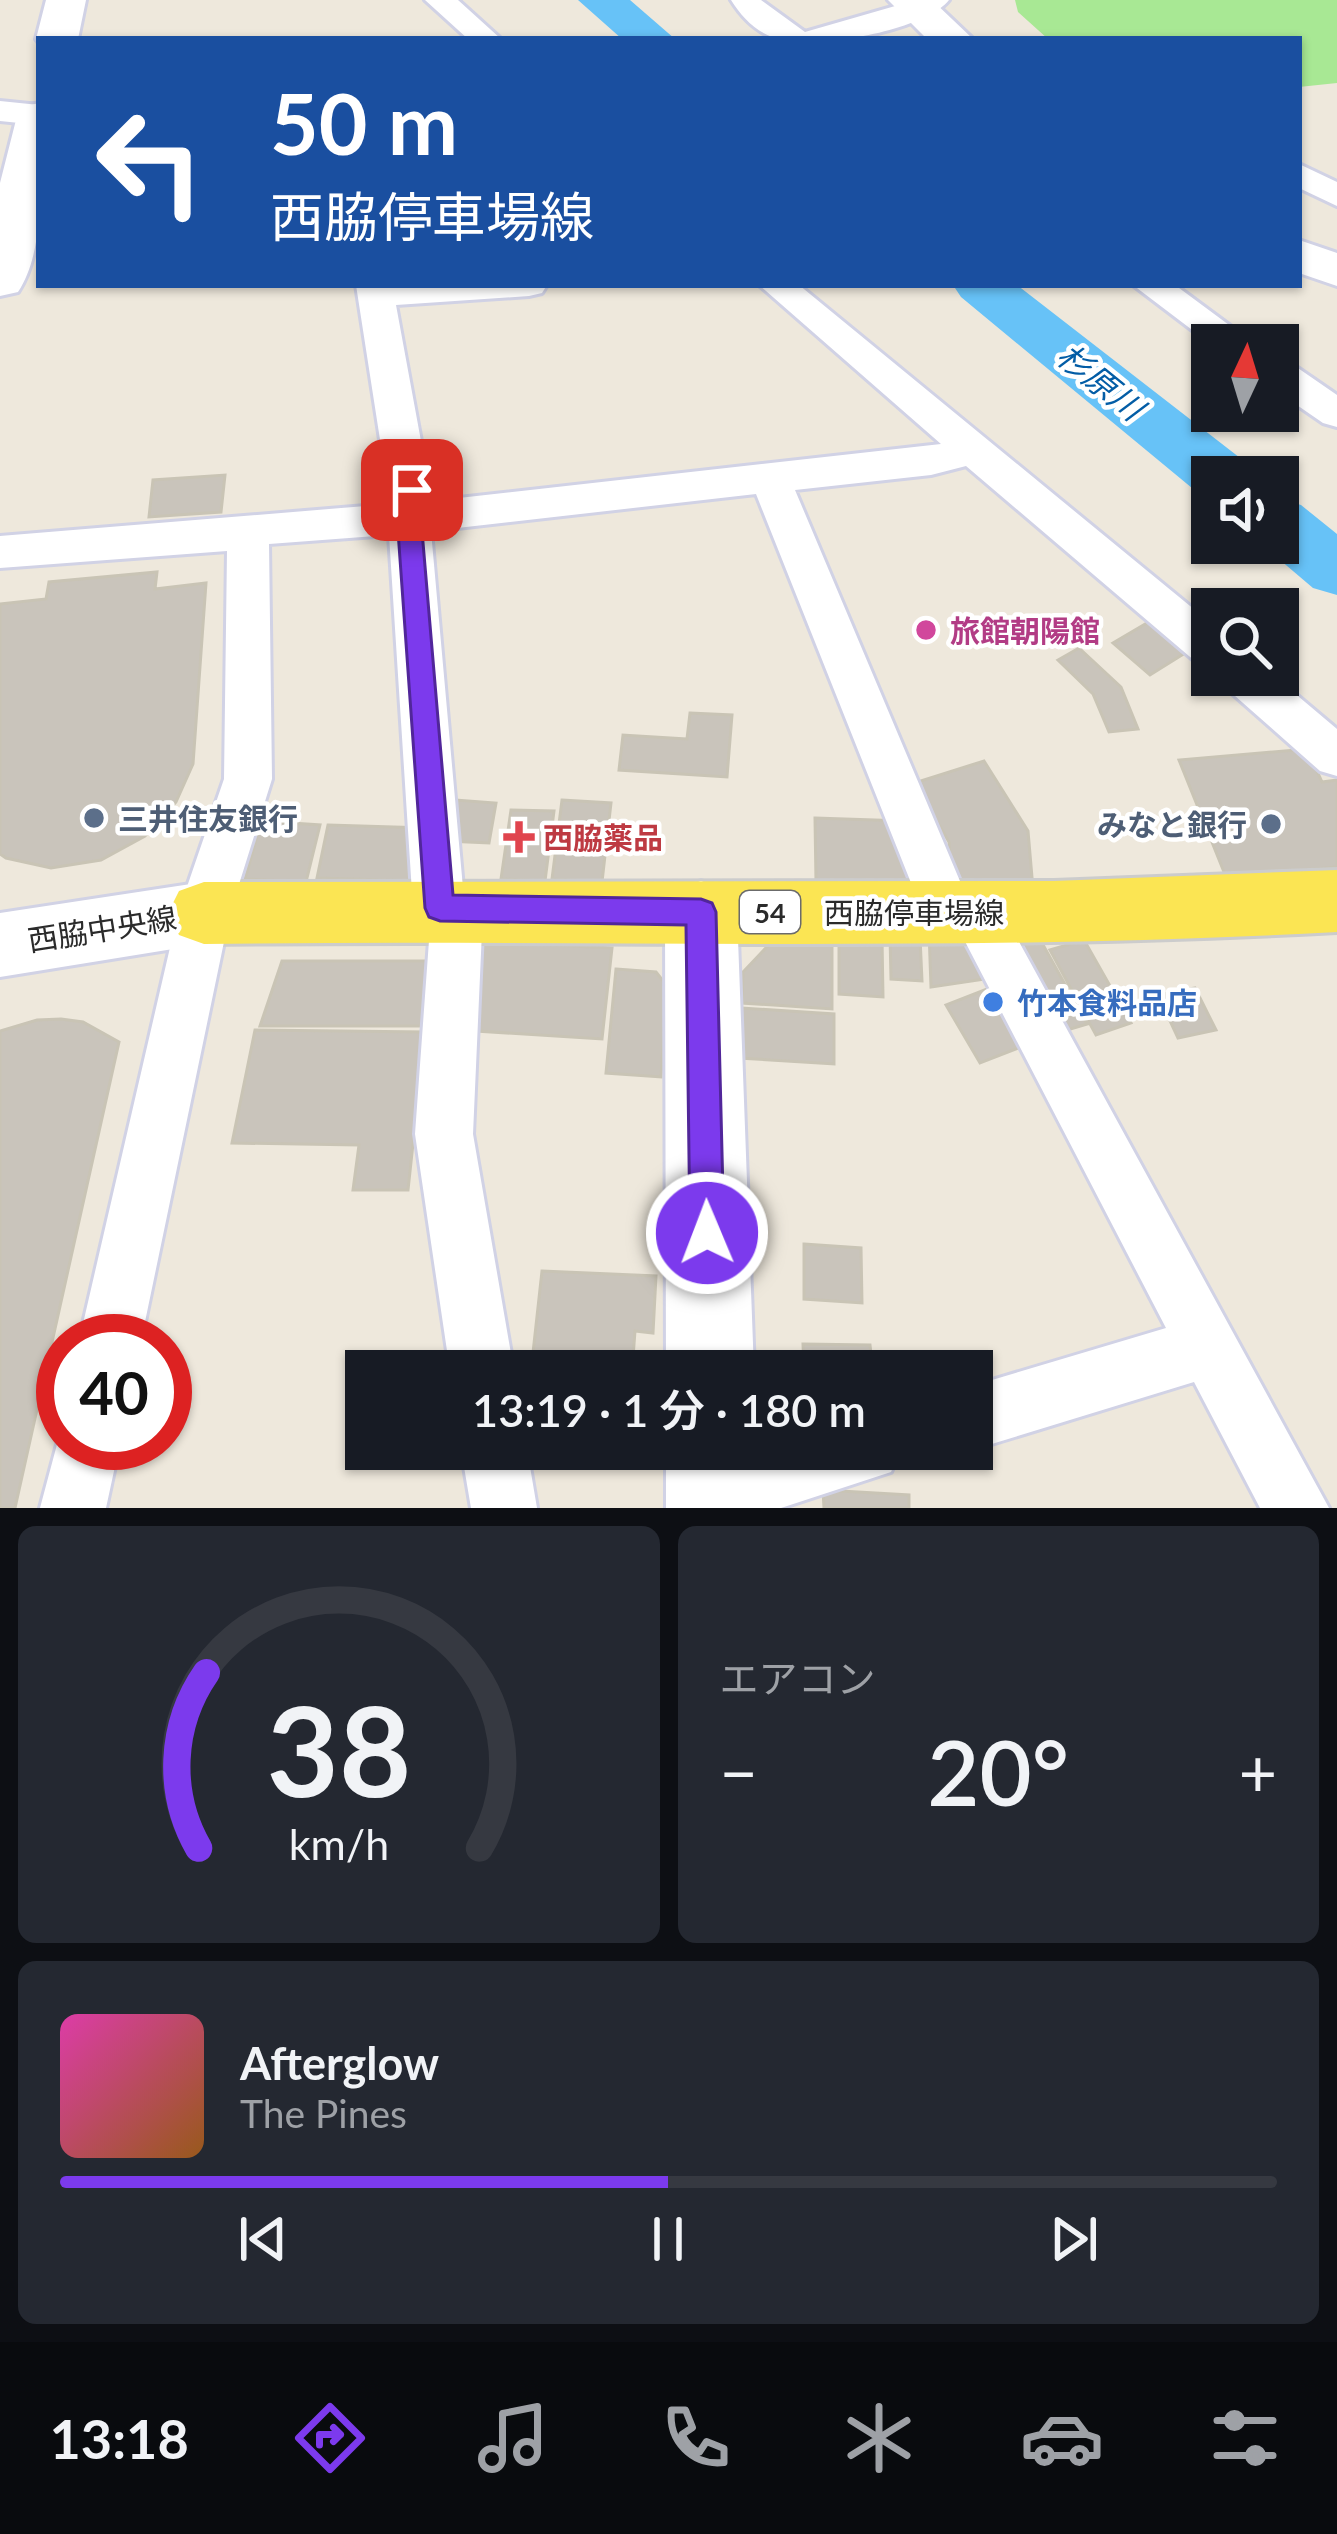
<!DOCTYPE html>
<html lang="ja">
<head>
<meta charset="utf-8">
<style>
  :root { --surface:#171b24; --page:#242831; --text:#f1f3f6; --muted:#9ea1a6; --line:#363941; --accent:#7c3aed }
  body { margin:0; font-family:Lato,"Noto Sans JP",sans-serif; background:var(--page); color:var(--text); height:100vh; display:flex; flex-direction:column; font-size:45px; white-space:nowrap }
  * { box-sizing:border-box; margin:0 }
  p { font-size:39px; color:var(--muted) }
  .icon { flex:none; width:66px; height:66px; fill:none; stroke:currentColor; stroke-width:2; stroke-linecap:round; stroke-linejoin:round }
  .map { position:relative; height:1508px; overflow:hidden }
  .drawer { display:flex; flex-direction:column; gap:18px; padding:18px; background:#0d0f14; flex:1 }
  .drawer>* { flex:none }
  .guide { position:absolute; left:36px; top:36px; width:1266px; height:252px; border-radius:0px; box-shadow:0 3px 9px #0004; background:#1a4fa0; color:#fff; overflow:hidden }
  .needle { width:78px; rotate:4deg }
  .controls { position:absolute; left:1191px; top:324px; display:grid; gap:24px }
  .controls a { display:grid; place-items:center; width:108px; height:108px; border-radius:0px; background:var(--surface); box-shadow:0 3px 9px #0004; font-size:60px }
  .speed { position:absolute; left:36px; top:1314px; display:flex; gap:24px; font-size:60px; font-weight:700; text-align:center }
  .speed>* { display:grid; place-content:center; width:156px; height:156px; border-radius:50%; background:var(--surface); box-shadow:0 3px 9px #0004; line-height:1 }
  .speed .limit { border:18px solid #d22; background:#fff; color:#111 }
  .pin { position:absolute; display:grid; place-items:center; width:102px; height:102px; color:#fff; margin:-51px; border-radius:24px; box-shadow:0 6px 18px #0006 }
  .me { position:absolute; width:132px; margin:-66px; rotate:359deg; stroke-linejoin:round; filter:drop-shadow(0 0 9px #0008) }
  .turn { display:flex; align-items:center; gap:42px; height:252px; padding:0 36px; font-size:54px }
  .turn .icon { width:156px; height:156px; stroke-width:2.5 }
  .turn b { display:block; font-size:84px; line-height:102px }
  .big { font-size:90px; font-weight:600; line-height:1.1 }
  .drawer .widget { flex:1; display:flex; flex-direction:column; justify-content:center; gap:18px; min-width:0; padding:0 42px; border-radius:18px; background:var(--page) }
  .drawer .dial { align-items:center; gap:0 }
  .dial svg { height:312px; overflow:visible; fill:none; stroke:var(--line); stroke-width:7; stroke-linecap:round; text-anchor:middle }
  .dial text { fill:var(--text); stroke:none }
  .song { display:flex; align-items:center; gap:36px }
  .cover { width:144px; height:144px; border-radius:18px; background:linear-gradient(135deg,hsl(320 70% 55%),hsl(30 70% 35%)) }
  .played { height:12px; border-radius:6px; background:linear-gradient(90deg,var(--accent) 50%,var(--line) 50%) }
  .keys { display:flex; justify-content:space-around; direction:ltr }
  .heat { display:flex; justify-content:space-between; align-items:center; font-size:66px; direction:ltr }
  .drawer .tiles { flex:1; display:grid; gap:18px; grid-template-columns:1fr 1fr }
  .widget:last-child { grid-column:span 2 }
  .trip { position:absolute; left:345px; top:1350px; width:648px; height:120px; border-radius:0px; background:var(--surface); box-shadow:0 3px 9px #0004; font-weight:600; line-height:120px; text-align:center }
  .menu { display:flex; height:192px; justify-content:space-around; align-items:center; background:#090b0e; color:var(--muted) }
  .menu .icon { width:84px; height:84px }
  .menu .on { color:var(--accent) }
  .menu b { font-size:54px; color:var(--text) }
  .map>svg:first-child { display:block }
  .green { fill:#a8e894 }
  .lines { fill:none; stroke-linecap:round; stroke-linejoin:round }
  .river { fill:#67c2f7; fill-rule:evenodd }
  .building { fill:#c9c4bb; stroke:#c9c4b5; stroke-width:3 }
  .street-casing { stroke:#d1d2e5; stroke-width:6 }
  .secondary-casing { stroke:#d1d2e5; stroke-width:6 }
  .primary-casing { stroke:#ccc; stroke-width:6 }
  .street { fill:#fff; fill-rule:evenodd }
  .secondary { fill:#fff; fill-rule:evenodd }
  .primary { fill:#fbe553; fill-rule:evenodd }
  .route { fill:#7c3aed; stroke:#51269a; stroke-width:3 }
  .hotel-dot { fill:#d1479c; stroke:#fff; stroke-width:4.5 }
  .service-dot { fill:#5c6f8a; stroke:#fff; stroke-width:4.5 }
  .health-dot { fill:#e0444e; stroke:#fff; stroke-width:4.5 }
  .shop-dot { fill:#3f7fe0; stroke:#fff; stroke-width:4.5 }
  .labels { text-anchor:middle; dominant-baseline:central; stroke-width:9; stroke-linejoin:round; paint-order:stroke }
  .shield { fill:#fff; stroke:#6b6b6b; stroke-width:3 }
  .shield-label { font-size:27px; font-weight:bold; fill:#2b2b2b }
  .hotel-label { font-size:30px; font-weight:bold; fill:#b23c85; stroke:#fff; text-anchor:start }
  .service-label { font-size:30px; font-weight:bold; fill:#4e5e75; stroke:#fff; text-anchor:start }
  .health-label { font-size:30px; font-weight:bold; fill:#be3a42; stroke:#fff; text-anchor:start }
  .street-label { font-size:30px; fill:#2b2b2b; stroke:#fff }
  .shop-label { font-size:30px; font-weight:bold; fill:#366cbe; stroke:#fff; text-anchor:start }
  .water-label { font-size:33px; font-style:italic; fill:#035da6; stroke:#fff }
</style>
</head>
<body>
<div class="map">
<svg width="1337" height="1508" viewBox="0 0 1337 1508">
  <rect width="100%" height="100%" fill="#eee8dc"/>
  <!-- green -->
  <path class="green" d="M1015 0H1337V83L1299 87V39H1048L1018 12Z"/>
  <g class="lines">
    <!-- river -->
    <path class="river" d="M578 0H630L675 39H622Z
      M953 285H1017L1244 461 1253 477H1212V497L1198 493 961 297Z
      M1278 498 1301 505 1337 534V595L1313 588 1260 543H1278Z"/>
  </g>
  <!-- building -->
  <path class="building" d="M225 475 221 512 149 517 153 480Z
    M157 572 155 589 206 583 193 764 176 802 145 836 101 860 51 868 6 858 0 854V604L46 599 49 582Z
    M1157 617 1193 648 1150 675 1113 643Z
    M1079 648 1121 687 1138 729 1109 732 1093 694 1058 660Z
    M690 713 732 715 727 777 619 770 623 735 687 739Z
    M1307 749 1322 782 1337 780V867L1226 877 1179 760Z
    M984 761 1028 831 1033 889 951 884 949 842 914 783Z
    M455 800 496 803 489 843 447 841Z
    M562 800 611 803 602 882 552 879Z
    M511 810 554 811 545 881 501 879Z
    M815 818 904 821 930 889 816 882Z
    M261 821 320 825 306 882 245 879Z
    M328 825 425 828 416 881 317 878Z
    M782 931 832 934V1009L742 1003 743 972Z
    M929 931 973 934 991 978 931 987Z
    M1037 934 1087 1024 1057 1033 1006 939Z
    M839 935 882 938 883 997 839 994Z
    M890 935 920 937 922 981 891 979Z
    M1084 940 1131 1023 1096 1035 1050 950Z
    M476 941 612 948 602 1039 461 1030Z
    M282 961H430L424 1026H260Z
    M616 969 656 972 667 986 661 1077 606 1073Z
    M997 985 1031 1043 980 1063 946 1005Z
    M1195 988 1216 1030 1178 1038 1158 995Z
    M741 1008 834 1014V1064L739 1058Z
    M61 1019 83 1022 119 1042 15 1508H0V1031L37 1020Z
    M255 1030 425 1032 408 1190H353L359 1145 232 1143Z
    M804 1244 861 1248 862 1303 804 1299Z
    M542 1271 656 1276 653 1333 635 1331 632 1371H531Z
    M803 1344 870 1345 873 1371H804Z
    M823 1490 909 1495V1508H824Z"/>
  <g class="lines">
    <!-- street casing -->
    <g class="street-casing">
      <path id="street" d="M425 0H458L501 39H468Z
        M731 0H761L805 32 916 0H949C925 31 808 52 772 37 754 30 741 16 731 0Z
        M0 101 39 105V125L0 121Z
        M1299 164 1337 182V206L1299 188Z
        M356 285H547L542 293 529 296 396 305 432 501 941 444 759 285H799L1212 624V667L1196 662 966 466 931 475 795 490 965 893 976 889 994 896 1329 1508H1260L1194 1382 972 1450 969 1449 972 1386 1166 1328 959 930 947 935 929 928 756 494 431 531 463 888 475 892 483 908 473 1134 514 1371H450L415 1134 430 927 421 924 413 908 389 535 269 544 272 779 230 913 141 1341H79L178 913 224 779 227 551 0 568V536L390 504Z
        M1133 285H1175L1256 345H1212Z
        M1278 360 1292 364 1337 395V427L1323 423 1278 392Z
        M1219 675H1273L1337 729V776L1320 771 1226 688Z
        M63 1422V1443H120L106 1508H40Z
        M461 1449H527L537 1508H471Z
        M758 1449H901L891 1472 781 1508H684L679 1496 689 1473Z"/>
    </g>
    <!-- secondary casing -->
    <g class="secondary-casing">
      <path id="secondary" d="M46 0H86L78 39H39V43L36 39Z
        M888 0H932L973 39H927Z
        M39 103C39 157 49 246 18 292L0 296V183L17 116 23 107Z
        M1299 240 1337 253V286L1299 273Z
        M701 881 726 890 737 912 754 1371H666L665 912 676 890Z
        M204 882 229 891 240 913 229 935 204 944 0 977V913Z
        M666 1449H756L758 1508H666Z"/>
    </g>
    <!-- primary casing -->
    <g class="primary-casing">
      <path id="primary" d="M1337 870V932C959 953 582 939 204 944L179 935 168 913 179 891 204 882 1054 881Z"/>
    </g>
    <!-- street -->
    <use href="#street" class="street"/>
    <!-- secondary -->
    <use href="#secondary" class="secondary"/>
    <!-- primary -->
    <use href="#primary" class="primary"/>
  </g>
  <!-- route -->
  <path class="route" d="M412 482 424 490 422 531 453 895 701 899 712 903 716 912 724 1233 719 1245 707 1250 695 1245 690 1233 686 925 440 921 429 917 425 908 398 531 400 490Z"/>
  <!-- markers -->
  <circle class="hotel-dot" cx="926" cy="630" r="12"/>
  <g class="service-dot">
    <circle cx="94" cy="818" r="12"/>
    <circle cx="1271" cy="824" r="12"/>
  </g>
  <path class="health-dot" d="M513 819h12v12h12v12h-12v12h-12v-12h-12v-12h12z"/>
  <circle class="shop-dot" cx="993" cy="1002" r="12"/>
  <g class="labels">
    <!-- shield labels -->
    <rect class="shield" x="740" y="891" width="60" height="42" rx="9"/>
    <g class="shield-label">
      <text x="770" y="912">54</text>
    </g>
    <!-- hotel labels -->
    <g class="hotel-label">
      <text x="950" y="630">旅館朝陽館</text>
    </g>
    <!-- service labels -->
    <g class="service-label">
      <text x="118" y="818">三井住友銀行</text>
      <text x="1247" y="824" text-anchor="end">みなと銀行</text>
    </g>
    <!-- health labels -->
    <g class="health-label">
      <text x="543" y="837">西脇薬品</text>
    </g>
    <!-- street labels -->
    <g class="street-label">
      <text x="914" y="912">西脇停車場線</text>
      <text transform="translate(102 928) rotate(-9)">西脇中央線</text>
    </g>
    <!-- shop labels -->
    <g class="shop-label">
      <text x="1017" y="1002">竹本食料品店</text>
    </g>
    <!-- water labels -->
    <g class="water-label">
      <text transform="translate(1101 381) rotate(39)">杉原川</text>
    </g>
  </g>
</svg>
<div class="controls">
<a><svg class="needle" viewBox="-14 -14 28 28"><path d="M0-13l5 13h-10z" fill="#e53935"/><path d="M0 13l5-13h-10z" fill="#9ea1a6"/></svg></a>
<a><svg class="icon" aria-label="sound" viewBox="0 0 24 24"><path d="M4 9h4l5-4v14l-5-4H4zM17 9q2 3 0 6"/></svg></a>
<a><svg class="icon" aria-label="search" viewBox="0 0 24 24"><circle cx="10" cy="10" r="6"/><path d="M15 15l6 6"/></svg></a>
</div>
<div class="speed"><div class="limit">40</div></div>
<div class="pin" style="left:412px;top:490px;background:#d93025"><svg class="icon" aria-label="arrive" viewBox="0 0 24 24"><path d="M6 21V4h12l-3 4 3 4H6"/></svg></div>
<svg class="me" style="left:707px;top:1233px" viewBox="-20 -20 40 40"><circle r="17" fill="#7c3aed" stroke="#fff" stroke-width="3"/><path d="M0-11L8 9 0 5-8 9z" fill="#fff"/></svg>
<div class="trip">13:19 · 1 分 · 180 m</div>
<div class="guide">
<div class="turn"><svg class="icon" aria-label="left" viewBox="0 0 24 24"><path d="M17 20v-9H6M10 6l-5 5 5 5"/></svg><div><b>50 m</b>西脇停車場線</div></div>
</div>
</div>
<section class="drawer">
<div class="tiles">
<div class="widget dial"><svg viewBox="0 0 100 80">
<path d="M14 69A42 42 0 1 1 86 69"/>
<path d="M14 69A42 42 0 0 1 16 24" stroke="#7c3aed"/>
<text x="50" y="56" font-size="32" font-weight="700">38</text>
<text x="50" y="72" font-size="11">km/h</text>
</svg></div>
<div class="widget"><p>エアコン</p>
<div class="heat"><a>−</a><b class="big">20°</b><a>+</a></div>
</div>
<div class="widget">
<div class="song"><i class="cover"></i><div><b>Afterglow</b><p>The Pines</p></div></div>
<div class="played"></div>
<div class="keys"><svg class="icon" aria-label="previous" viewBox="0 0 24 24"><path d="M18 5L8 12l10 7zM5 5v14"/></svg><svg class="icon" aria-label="pause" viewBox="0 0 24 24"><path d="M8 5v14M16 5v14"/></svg><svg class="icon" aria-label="next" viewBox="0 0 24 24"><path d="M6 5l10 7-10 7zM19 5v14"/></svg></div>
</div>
</div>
</section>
<nav class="menu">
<b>13:18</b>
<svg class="icon on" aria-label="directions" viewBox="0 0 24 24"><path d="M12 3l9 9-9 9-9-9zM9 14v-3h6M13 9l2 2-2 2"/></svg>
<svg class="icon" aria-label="music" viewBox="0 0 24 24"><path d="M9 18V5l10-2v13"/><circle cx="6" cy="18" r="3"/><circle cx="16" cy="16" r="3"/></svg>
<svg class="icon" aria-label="phone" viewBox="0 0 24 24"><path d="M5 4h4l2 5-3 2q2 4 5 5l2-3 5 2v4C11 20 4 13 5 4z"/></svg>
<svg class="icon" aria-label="climate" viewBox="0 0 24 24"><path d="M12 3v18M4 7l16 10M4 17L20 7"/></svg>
<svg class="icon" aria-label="car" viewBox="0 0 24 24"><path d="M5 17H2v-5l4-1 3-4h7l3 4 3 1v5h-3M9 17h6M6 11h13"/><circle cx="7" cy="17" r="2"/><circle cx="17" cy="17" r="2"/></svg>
<svg class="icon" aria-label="filters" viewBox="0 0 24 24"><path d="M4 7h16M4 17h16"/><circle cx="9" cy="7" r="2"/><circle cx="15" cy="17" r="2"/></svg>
</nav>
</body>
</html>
